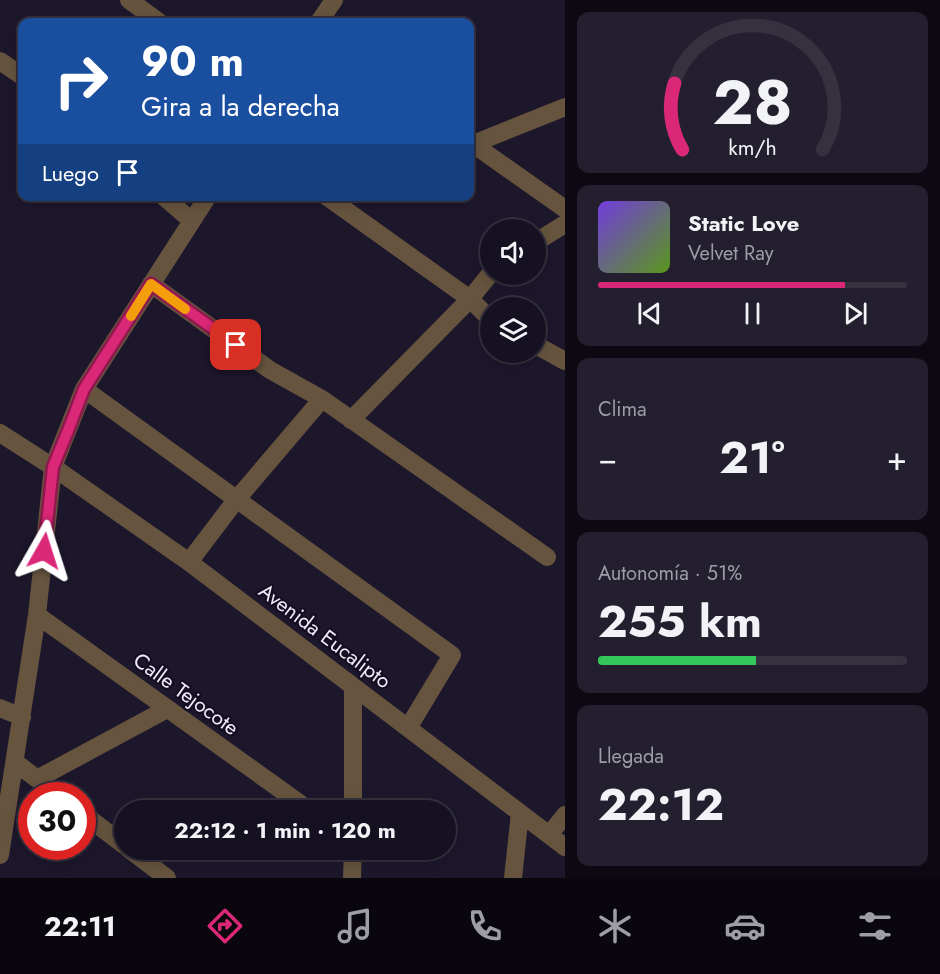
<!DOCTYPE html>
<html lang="es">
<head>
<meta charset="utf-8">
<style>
  :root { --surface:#161121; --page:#231f2e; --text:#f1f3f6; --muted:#9e9da5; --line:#35313f; --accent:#db2777 }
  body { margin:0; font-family:Jost,sans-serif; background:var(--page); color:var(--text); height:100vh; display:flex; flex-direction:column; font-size:22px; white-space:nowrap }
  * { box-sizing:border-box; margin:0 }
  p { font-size:20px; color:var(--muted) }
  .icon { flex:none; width:33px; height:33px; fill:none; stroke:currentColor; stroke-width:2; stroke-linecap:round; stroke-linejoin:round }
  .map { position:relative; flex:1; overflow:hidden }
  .details { display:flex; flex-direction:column; gap:12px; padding:12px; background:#0c0912; width:375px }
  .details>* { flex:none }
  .hud { position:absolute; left:18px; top:18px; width:456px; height:183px; border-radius:12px; box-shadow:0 3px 15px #0003,0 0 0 2px var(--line); background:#1a4fa0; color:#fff; overflow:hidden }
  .tools { position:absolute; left:480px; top:219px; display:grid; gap:12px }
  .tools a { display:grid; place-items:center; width:66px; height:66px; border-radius:50%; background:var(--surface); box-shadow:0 3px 15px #0003,0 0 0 2px var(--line); font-size:30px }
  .speed { position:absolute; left:18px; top:782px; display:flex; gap:12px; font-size:30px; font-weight:700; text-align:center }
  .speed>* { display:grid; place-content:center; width:78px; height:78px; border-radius:50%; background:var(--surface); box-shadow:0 3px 15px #0003,0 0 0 2px var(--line); line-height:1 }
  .speed .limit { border:9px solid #d22; background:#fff; color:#111 }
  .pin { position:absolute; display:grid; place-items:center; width:51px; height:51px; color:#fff; margin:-26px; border-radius:12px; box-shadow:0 3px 9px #0006 }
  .me { position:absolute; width:66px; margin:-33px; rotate:6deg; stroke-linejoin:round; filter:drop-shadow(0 0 4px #0008) }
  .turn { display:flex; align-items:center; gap:21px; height:126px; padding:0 24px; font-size:27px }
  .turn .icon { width:78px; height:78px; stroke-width:2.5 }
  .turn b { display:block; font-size:42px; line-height:51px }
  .then { display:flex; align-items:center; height:57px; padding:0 24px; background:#0003; gap:12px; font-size:22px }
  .big { font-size:45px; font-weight:700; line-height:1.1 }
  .details .card { flex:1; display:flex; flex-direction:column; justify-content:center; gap:9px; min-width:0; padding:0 21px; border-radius:12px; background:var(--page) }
  .details .dial { align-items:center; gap:0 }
  .dial svg { height:156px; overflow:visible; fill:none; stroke:var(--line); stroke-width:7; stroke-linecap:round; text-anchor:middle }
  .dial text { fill:var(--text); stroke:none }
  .song { display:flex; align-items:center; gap:18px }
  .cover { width:72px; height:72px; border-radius:9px; background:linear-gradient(135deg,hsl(260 70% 55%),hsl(90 70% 35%)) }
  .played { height:6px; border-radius:3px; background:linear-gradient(90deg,var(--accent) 80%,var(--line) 80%) }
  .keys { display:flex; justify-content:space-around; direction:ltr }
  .heat { display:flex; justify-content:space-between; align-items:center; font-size:33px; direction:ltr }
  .charge { height:9px; border-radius:4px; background:linear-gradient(90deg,#34c759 51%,var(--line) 0) }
  .trip { position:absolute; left:114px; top:800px; width:342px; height:60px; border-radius:30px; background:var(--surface); box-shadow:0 3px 15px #0003,0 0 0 2px var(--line); font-weight:700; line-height:60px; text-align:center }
  .tabs { display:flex; height:96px; justify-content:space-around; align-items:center; background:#09070d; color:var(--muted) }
  .tabs .icon { width:42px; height:42px }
  .tabs .on { color:var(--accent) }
  .tabs b { font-size:27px; color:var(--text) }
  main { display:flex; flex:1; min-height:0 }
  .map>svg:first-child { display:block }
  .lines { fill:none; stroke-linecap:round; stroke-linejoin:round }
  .minor { stroke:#66543e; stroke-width:18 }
  .route-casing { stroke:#8e194d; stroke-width:15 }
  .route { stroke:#db2777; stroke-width:10 }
  .slow { stroke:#f59e0b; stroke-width:10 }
  .labels { text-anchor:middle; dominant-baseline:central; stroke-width:4.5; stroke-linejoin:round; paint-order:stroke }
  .street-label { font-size:21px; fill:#efebfa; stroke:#140e22 }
</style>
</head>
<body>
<main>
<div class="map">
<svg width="565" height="878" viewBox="0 0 565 878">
  <rect width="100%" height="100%" fill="#1d172c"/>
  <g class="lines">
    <!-- minor -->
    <path class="minor" d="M129 0 159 22
      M319 22 334 0
      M0 61 22 76
      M470 142 565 209
      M473 144 565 107
      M163 196 192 221
      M326 196 470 299 490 319
      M536 242 565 224
      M151 284 270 370 322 399 547 557
      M536 345 565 361
      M84 389 452 655 408 728
      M351 420 470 299 490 274
      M0 433 53 467 189 562 565 847
      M189 562 236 500 322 399
      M37 615 309 810
      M0 708 22 717
      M15 762 58 795
      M37 779 167 709
      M353 810V687
      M82 813 124 845
      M549 835 565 815
      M129 849 167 878
      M0 855 37 615 53 467 84 389 208 196
      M352 878 353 849
      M513 878 520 813"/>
  </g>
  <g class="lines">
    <!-- route casing -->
    <g class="route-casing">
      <path id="route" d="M44 551 53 467 69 428 84 389 151 284 236 345"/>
    </g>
    <!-- route -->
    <use href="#route" class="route"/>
    <!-- slow -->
    <path class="slow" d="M131 316 151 284 185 309"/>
  </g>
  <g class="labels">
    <!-- street labels -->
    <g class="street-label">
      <text transform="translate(325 636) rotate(37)">Avenida Eucalipto</text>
      <text transform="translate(186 694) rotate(36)">Calle Tejocote</text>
    </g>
  </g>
</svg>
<div class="tools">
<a><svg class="icon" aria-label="sound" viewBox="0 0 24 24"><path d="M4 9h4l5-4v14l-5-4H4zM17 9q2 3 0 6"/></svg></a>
<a><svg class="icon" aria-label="layers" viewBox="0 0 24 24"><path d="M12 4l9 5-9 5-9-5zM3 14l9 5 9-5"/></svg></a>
</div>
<div class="speed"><div class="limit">30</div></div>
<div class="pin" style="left:236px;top:345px;background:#d93025"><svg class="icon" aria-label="arrive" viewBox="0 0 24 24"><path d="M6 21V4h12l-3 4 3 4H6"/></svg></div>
<svg class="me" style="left:44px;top:551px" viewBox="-20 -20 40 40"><path d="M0-17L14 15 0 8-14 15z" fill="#db2777" stroke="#fff" stroke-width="4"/></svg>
<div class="trip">22:12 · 1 min · 120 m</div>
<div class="hud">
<div class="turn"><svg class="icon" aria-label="right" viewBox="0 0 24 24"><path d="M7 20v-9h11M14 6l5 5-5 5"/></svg><div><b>90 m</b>Gira a la derecha</div></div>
<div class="then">Luego<svg class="icon" aria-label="arrive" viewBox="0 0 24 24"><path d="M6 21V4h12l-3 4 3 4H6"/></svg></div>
</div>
</div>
<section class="details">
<div class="card dial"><svg viewBox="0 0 100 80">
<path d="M14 69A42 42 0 1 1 86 69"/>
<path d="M14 69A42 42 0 0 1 10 35" stroke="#db2777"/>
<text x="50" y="56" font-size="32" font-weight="700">28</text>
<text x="50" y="72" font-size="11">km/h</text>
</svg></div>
<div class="card">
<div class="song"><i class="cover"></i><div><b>Static Love</b><p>Velvet Ray</p></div></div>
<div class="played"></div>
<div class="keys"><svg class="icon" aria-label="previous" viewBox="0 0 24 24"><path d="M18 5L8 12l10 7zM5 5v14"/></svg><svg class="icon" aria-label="pause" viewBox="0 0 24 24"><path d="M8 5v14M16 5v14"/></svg><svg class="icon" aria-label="next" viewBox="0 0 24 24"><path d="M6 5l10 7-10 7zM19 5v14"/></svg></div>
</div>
<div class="card"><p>Clima</p>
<div class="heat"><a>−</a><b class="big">21°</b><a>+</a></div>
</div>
<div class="card"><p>Autonomía · 51%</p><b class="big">255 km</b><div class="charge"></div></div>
<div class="card"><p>Llegada</p><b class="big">22:12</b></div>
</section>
</main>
<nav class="tabs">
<b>22:11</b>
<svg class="icon on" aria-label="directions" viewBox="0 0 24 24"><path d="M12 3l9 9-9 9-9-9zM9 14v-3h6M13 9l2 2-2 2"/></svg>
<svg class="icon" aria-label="music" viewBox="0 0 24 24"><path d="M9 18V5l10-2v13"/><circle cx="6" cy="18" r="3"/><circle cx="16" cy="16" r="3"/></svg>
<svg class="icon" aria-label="phone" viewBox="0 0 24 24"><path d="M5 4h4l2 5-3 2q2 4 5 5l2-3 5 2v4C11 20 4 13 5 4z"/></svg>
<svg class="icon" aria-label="climate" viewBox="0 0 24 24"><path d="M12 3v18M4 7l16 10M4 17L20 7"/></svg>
<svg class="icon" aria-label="car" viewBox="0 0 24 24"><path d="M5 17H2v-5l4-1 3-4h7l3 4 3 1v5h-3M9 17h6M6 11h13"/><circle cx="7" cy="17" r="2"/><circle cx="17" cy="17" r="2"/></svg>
<svg class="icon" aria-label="filters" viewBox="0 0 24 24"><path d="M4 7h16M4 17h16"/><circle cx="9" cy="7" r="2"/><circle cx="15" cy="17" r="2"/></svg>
</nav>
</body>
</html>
